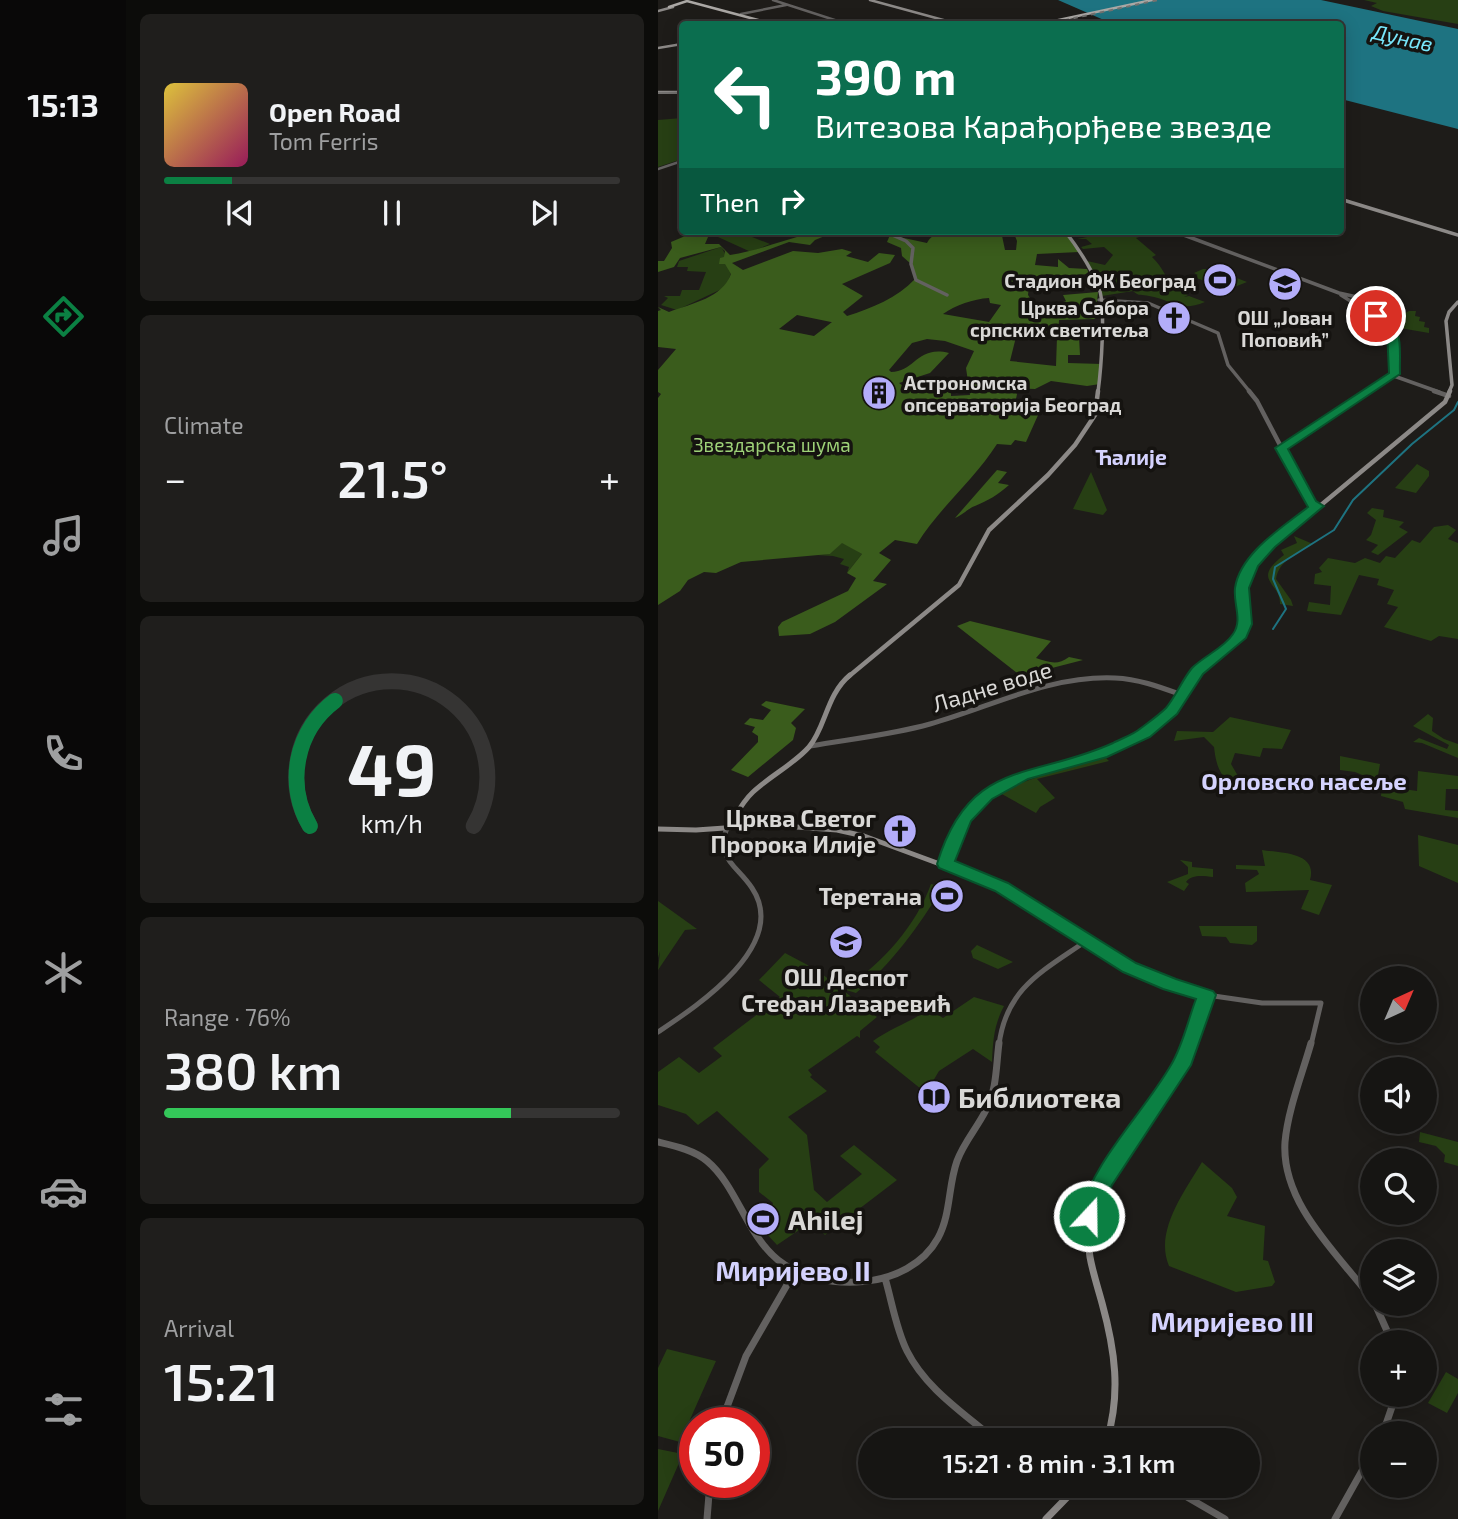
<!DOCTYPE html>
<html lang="en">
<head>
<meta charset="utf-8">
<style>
  :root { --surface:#161513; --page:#1f1e1c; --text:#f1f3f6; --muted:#9e9fa0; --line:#353433; --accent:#0b8043 }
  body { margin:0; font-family:"Exo 2",sans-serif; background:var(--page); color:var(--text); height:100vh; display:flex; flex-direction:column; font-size:26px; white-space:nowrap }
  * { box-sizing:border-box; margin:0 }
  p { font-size:23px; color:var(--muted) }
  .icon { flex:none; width:38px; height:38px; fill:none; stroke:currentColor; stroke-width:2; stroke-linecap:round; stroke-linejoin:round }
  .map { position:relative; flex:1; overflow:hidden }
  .panel { display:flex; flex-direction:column; gap:14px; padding:14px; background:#0c0c0a; width:532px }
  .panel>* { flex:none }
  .guide { position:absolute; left:21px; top:21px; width:665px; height:214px; border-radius:7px; box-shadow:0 4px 18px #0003,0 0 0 2px var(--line); background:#0b6e4f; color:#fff; overflow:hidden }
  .needle { width:46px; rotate:44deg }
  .tools { position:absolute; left:702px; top:966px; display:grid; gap:14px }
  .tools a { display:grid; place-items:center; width:77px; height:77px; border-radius:50%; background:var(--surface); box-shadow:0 4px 18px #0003,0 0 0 2px var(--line); font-size:35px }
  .speed { position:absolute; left:21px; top:1407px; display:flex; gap:14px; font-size:35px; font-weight:700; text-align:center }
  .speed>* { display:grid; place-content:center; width:91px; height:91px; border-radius:50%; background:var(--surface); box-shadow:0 4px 18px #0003,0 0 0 2px var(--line); line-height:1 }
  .speed .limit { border:10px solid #d22; background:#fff; color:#111 }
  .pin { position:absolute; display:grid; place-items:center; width:60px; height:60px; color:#fff; margin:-30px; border:4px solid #fff; border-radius:50%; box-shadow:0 2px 7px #0007 }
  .me { position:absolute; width:77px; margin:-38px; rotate:21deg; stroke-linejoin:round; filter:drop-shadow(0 0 5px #0008) }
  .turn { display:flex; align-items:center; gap:24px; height:147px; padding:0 21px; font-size:32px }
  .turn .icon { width:91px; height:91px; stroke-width:2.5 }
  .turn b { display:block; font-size:49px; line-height:60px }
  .then { display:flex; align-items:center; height:66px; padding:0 21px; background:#0003; gap:14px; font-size:26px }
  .big { font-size:52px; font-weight:600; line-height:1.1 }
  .panel .widget { flex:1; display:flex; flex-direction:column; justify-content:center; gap:10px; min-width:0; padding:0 24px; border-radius:10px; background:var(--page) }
  .panel .dial { align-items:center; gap:0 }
  .dial svg { height:182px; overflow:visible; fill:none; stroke:var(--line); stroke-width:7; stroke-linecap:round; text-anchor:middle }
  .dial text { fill:var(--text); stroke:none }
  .song { display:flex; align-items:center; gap:21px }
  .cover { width:84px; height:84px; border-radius:10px; background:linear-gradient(135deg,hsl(50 70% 55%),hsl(330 70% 35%)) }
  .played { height:7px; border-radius:4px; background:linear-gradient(90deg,var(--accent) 15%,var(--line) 15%) }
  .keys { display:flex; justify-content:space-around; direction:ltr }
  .heat { display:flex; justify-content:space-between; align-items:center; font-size:38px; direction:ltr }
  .charge { height:10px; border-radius:5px; background:linear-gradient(90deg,#34c759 76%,var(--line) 0) }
  .trip { position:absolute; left:200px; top:1428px; width:402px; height:70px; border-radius:35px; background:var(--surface); box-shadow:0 4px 18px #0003,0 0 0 2px var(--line); font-weight:600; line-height:70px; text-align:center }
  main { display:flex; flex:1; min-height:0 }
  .dock { display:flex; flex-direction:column; width:126px; justify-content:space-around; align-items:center; background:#090808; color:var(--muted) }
  .dock .icon { width:49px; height:49px }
  .dock .active { color:var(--accent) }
  .dock b { font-size:32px; color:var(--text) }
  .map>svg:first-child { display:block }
  .green { fill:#273f14 }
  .forest { fill:#3a5c1c; fill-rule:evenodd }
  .water { fill:#1e7381 }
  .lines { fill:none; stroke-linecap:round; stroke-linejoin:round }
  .stream { stroke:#1e7381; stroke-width:2 }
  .tertiary-far4 { stroke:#636160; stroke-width:2.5 }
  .tertiary-far3 { stroke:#636160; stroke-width:3.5 }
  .tertiary-far2 { stroke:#636160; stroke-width:4.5 }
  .tertiary-far1 { stroke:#636160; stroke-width:5 }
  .tertiary { stroke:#636160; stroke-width:7 }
  .secondary-far4 { stroke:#8c8987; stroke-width:2.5 }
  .secondary-far3 { stroke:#8c8987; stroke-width:3.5 }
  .secondary-far2 { stroke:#8c8987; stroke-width:4.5 }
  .secondary-far1 { stroke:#8c8987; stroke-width:5 }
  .secondary { stroke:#8c8987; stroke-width:7 }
  .primary { stroke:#aba8a5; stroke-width:2.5 }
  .tram { stroke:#73716f; stroke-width:2 }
  .rail { stroke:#73716f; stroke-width:2; stroke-dasharray:4.5 4.5; stroke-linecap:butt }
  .route { fill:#0b8043; stroke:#07532c; stroke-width:2 }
  .labels { text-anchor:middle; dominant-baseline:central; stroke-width:7; stroke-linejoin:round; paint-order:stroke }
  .far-poi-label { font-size:19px; font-weight:bold; fill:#d9d8d6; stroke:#151310; text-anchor:end }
  .far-park-label { font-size:19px; fill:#9ed278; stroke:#151310 }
  .far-water-label { font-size:21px; font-style:italic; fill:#78e6fa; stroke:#151310 }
  .far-neighbourhood-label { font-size:21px; font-weight:bold; fill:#d4d2fe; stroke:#151310 }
  .street-label { font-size:23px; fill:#d9d8d6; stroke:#151310 }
  .poi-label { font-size:23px; font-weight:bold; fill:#d9d8d6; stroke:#151310; text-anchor:end }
  .neighbourhood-label { font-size:24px; font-weight:bold; fill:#d4d2fe; stroke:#151310 }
  .near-poi-label { font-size:28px; font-weight:bold; fill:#d9d8d6; stroke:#151310; text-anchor:start }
  .near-neighbourhood-label { font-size:28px; font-weight:bold; fill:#d4d2fe; stroke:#151310 }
</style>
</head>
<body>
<main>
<nav class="dock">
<b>15:13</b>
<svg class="icon active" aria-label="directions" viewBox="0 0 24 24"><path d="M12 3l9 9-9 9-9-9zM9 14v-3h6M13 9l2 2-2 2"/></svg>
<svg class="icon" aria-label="music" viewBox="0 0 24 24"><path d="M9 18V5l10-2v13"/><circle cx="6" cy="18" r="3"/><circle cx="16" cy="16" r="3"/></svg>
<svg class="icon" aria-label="phone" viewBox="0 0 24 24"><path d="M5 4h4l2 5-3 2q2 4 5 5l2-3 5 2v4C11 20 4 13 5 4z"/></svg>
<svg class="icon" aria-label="climate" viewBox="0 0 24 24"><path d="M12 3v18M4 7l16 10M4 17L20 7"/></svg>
<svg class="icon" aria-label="car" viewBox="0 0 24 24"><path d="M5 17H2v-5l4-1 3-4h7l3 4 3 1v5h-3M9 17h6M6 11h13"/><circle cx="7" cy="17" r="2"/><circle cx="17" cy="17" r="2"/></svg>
<svg class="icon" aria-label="filters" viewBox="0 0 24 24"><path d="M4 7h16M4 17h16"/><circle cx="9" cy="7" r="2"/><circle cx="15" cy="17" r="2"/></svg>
</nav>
<section class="panel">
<div class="widget">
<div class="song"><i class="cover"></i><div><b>Open Road</b><p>Tom Ferris</p></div></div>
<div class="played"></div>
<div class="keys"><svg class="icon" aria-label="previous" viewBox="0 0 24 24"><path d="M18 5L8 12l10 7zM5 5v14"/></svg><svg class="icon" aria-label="pause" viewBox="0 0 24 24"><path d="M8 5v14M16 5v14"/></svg><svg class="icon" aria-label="next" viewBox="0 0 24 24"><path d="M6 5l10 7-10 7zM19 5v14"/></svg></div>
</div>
<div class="widget"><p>Climate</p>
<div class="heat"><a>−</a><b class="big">21.5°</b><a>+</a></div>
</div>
<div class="widget dial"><svg viewBox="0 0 100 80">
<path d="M14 69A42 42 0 1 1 86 69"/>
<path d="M14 69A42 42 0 0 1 25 14" stroke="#0b8043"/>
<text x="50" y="56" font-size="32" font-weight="700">49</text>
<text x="50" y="72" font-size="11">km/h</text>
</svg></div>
<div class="widget"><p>Range · 76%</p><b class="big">380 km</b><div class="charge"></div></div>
<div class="widget"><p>Arrival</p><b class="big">15:21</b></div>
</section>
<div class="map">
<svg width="800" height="1519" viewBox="0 0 800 1519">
  <rect width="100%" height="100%" fill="#1e1c19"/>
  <!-- green -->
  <path class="green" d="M706 0H800V24L725 11 713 6 719 3Z
    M24 118V159L0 167V120Z
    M79 231 112 244 93 252 49 232Z
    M425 231H480L475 233 484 236 478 238 498 255 494 257C505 267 509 281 516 287L531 283 536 286 525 285 518 288 530 295 526 297 531 296 547 302C521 313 515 300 491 296 484 294 481 297 475 291L444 296 429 261 447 265 455 255 446 247 425 249 423 247 434 244 428 239H419L434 236 430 231Z
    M63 247C69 254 68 265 73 273L68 287 19 310 3 305 10 298 6 296H22L24 290H41L48 272 29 271 30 267H19L21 261Z
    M545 269H556L589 282 569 290 536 277 540 275 536 273Z
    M751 311H758L757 316 762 317 761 321 767 322 766 327 771 328V333L736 327 731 322Z
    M759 464 771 471V476L758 493 737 488Z
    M433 472 449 510 445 515 415 509Z
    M714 508 726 510 725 517 746 522 741 527 750 532 720 555 713 552 720 545 708 540 713 535 718 520 709 513Z
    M790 525 798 530 790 539 800 543V639L781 636 773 641 726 627 740 607 729 604 736 590 719 585 721 579 701 575 683 615 649 611 651 602 672 605 673 586 656 584 657 574 664 572 661 568 670 558 697 563 707 558 722 563 728 556 737 558 754 540 762 543 776 527Z
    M636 536 655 544C640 553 621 560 618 579L633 600 635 606 622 604C623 582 592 581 626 555L623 550 639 543Z
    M184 542 204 554 189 573 191 567 182 564 186 559 175 556 158 555 172 554Z
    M770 714 775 718 774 731 786 739 800 744V758L764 743 755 742 761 738 789 749 791 745 755 726Z
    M572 717 633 730 624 749 605 748 602 757 577 753 573 764 580 776 576 786C561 776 558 764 556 747L546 737 516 741 519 731 555 732Z
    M682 756 722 764 719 781 697 772 682 770Z
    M448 758 451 761 379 779 397 798 382 807 378 813 342 793C376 775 411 768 448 758Z
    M760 771 800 776V789H788L787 810 800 811V818L747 809 745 802 723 796 724 786 759 791Z
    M760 835 800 845V883L761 866Z
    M604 850C623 853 660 852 652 880L674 885 661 915 643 909 651 890 588 892 587 883 601 874 599 870 578 869V865L607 866Z
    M522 860 534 862V867L555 869V877C545 876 534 874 528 882L531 884 526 891 509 882 530 874V867Z
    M273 884 285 887C260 927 235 963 198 993L188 990V988C224 963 258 926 273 884Z
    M0 901 39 929 27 930 0 970 2 951 0 958Z
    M541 926H599V941L594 945 572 943 568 937 544 936Z
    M319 945 355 962 340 969 315 958 313 951Z
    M127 953 159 970 219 1017 202 1031V1038L199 1036 150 1070 154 1075 152 1077 169 1091 130 1117 149 1135 156 1190 169 1202 204 1174 182 1156 196 1145 239 1180 167 1235 153 1222 119 1245 105 1230 115 1203 101 1192V1169L111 1159 59 1111 40 1125 28 1114 0 1105V1072L21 1057 41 1073 64 1056 55 1048 122 997 101 980Z
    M316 997 346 1006C336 1025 335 1040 334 1062L315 1049 281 1071 268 1093 217 1052 222 1047 215 1041C233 1028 253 1022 271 1009L285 1018Z
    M762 1132 800 1142V1166L786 1162 787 1155 778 1146 761 1142Z
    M544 1162 574 1188 579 1197 569 1216 607 1226 605 1260 610 1261 617 1282 614 1286 578 1292 511 1266C496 1231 527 1191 544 1162Z
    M9 1349 58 1361 22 1442 0 1436V1368Z
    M788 1372 800 1379V1393L789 1413 770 1403Z
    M0 1449 25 1454 0 1511Z"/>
  <!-- forest -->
  <path class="forest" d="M32 231H40L50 237 47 244H61L72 255C109 250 141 231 179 231L157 240 152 245 131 242 74 263 85 270 135 251 160 253 184 249 194 252 188 256 210 262 221 253 237 255 232 263 184 284 205 296 185 312 189 316C214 308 239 298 257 279L253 264 244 256 243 248 229 242 232 235 269 243C280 222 322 231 343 231L347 250H358L359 241 355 231H406L421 252 379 254 377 265 400 267V259L411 268 429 269 431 274 403 276 388 274 386 278 366 280 371 285 370 295 377 305 375 307 386 311V313L371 315 375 319 389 317 391 309 398 311 402 303 408 301 405 295 440 292 439 302 421 306 420 309 438 319 401 320 400 335 362 334 358 337 352 361 398 366 399 337H421L422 355H410V363L444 364 442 384 429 386 393 381 377 389 354 388 359 394 355 414 381 413 368 442 357 440 353 445 339 444C316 480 281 508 259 544L237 540 221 553 233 560 215 581 229 584 177 622 152 634 121 636 120 627 124 622 190 591 198 578 189 573 204 554 184 543 172 554 83 562 58 573 46 572 30 580 22 591 0 605V398L3 394 0 392V370L18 349 0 347V311L3 310 0 307 11 312C35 303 64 298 73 274L67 264H61L62 258 66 257 67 251 63 247 22 258 16 267 0 272V261H6L14 248 13 242 32 234ZM331 298 332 303 343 305 331 322 285 314C298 305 315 299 331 298ZM139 315 173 322H174L156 336 121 329ZM269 339 287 341 316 351 308 368 312 395 293 396V392L262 387 249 389 241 383 272 373 291 353C259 345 257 372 233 372L231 370 254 343Z
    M339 470 349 472 340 483 351 485C340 495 329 501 317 506 309 509 305 515 297 518Z
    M312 621 393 641 378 658C391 662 399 666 411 657L425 660 363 676 299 626Z
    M108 701 147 709 133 723 138 728 135 740 90 777 73 770 100 742V736L94 732 97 727 86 724 92 718 105 720 113 710 103 705Z"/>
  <!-- water -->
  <path class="water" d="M400 0H663L800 29V129L683 99 682 24H455Z"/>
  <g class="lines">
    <!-- stream -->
    <path class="stream" d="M615 629 628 609 615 579 617 567 676 530 695 500 754 444 796 410 800 402"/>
    <!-- tertiary-far4 -->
    <path class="tertiary-far4" d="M115 0 189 24
      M83 14 128 5
      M0 169 24 161"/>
    <!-- tertiary-far3 -->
    <path class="tertiary-far3" d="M225 231 248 241 255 248 253 264 258 280 289 295
      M515 231 681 293 699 297 698 305
      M683 295 733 327 736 376
      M441 300 490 303 560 333 570 365 592 392
      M736 376 781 392
      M710 392 736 376"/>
    <!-- tertiary-far2 -->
    <path class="tertiary-far2" d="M591 391 599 401 653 504 660 506
      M776 391 791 396
      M623 448 713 391"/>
    <!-- tertiary-far1 -->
    <path class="tertiary-far1" d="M152 746C192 739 233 735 272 724 333 707 392 675 457 678 481 679 502 687 524 695
      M549 995 604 1003H663L653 1045
      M0 1032C39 1006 132 945 94 888 79 865 57 859 69 828
      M341 1045C348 988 385 971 428 941"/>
    <!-- tertiary -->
    <path class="tertiary" d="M653 1043C644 1075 630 1109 627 1142 623 1204 680 1254 714 1299
      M0 1142C17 1146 36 1150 49 1161 79 1186 88 1234 120 1260 163 1294 251 1291 280 1238 293 1214 290 1186 299 1161 306 1142 319 1128 328 1110 339 1089 338 1066 341 1043
      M227 1278C234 1302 238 1329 249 1351 268 1389 306 1413 337 1440
      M717 1304 734 1342
      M63 1423 88 1356 137 1271
      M725 1433 738 1395
      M510 1486 567 1519
      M49 1519 52 1482
      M677 1519 714 1453"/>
    <!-- secondary-far4 -->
    <path class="secondary-far4" d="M212 0 300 24
      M0 11 15 7
      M0 48 24 44
      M0 92H24"/>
    <!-- secondary-far3 -->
    <path class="secondary-far3" d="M682 199 800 235
      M407 231C420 248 433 267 441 288 448 307 443 370 440 392
      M791 392 794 385 788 321 791 312 800 302"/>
    <!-- secondary-far2 -->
    <path class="secondary-far2" d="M190 677 301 585 331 530 390 475 417 445 437 415 440 391
      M534 677C549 659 578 651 586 628 596 601 574 593 598 559L787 402 792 391"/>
    <!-- secondary-far1 -->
    <path class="secondary-far1" d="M70 828C78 815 84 802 95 792 112 776 136 764 151 747 168 727 168 695 192 675
      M0 829 38 830 111 825 179 830 206 836 336 884 472 967 511 984 549 995 533 1045
      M288 864C293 851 298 836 305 824 345 756 445 771 505 720 518 708 525 689 535 675"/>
    <!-- secondary -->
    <path class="secondary" d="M449 1440C463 1393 457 1350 444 1303 437 1277 427 1251 431 1224 441 1153 508 1108 533 1043
      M388 1519 420 1486"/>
    <!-- primary -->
    <path class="primary" d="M11 7 29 1 115 24
      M382 24 494 0"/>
    <!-- tram -->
    <path class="tram" d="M0 93H24"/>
    <!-- rail -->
    <path class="rail" d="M389 24 500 0"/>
  </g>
  <!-- route -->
  <path class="route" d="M718 313C748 324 741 347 742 374L630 449 658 501 666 506 617 547 600 566 591 588 594 624 588 638 545 674 519 714 492 737 449 757 370 779 334 799 313 821 297 861 350 883 478 963 518 979 555 991 558 995 533 1065 454 1185 439 1223 431 1225 424 1223 421 1216C436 1159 484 1115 513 1065 525 1045 530 1020 538 999L505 989 465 972 337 891 281 868 279 864C311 758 374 780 455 743 464 738 475 735 483 728 491 722 501 715 508 708 518 696 524 680 534 668 546 656 566 648 575 634 585 620 575 604 577 588 582 553 625 527 650 507L617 448 731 373 729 330 712 316Z"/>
  <!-- icons -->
  <defs>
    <g id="stadium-disc" transform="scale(1.75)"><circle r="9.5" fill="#b3adf9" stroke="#151310"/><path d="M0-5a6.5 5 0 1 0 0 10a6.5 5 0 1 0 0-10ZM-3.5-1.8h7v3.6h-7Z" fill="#111"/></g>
    <g id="school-disc" transform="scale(1.75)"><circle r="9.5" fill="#b3adf9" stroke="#151310"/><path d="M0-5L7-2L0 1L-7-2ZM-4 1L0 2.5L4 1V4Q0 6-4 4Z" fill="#111"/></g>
    <g id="church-disc" transform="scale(1.75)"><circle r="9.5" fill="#b3adf9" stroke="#151310"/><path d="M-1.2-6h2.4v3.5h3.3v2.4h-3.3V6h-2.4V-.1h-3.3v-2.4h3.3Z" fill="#111"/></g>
    <g id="building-disc" transform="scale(1.75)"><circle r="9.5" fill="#b3adf9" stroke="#151310"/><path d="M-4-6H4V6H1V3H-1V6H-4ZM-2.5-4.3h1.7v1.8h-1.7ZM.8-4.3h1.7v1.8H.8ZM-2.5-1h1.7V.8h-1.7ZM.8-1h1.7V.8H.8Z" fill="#111"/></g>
    <g id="library-disc" transform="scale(1.75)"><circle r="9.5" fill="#b3adf9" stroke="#151310"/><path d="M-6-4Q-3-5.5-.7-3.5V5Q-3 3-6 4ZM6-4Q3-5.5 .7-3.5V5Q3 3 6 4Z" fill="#111"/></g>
  </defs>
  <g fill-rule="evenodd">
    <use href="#stadium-disc" x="562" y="280"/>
    <use href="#school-disc" x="627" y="284"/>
    <use href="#church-disc" x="516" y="318"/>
    <use href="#building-disc" x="221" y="393"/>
    <use href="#church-disc" x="242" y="831"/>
    <use href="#stadium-disc" x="289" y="896"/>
    <use href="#school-disc" x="188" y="942"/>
    <use href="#library-disc" x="276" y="1097"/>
    <use href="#stadium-disc" x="105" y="1219"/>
  </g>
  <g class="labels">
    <!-- far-poi labels -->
    <g class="far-poi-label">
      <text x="538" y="280">Стадион ФК Београд</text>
      <text x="491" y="307">Црква Сабора<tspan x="491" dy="22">српских светитеља</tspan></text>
      <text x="627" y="317" text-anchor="middle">ОШ „Јован<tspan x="627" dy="22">Поповић”</tspan></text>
      <text x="246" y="382" text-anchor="start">Астрономска<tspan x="246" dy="22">опсерваторија Београд</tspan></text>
    </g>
    <!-- far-park labels -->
    <g class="far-park-label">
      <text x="114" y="444">Звездарска шума</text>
    </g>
    <!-- far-water labels -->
    <g class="far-water-label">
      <text transform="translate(745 37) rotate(13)">Дунав</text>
    </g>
    <!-- far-neighbourhood labels -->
    <g class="far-neighbourhood-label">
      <text x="473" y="456">Ћалије</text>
    </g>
    <!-- street labels -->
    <g class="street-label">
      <text transform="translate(334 686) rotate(-17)">Ладне воде</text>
    </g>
    <!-- poi labels -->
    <g class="poi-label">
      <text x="218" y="818">Црква Светог<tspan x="218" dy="26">Пророка Илије</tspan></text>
      <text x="264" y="896">Теретана</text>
      <text x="188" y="977" text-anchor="middle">ОШ Деспот<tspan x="188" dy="26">Стефан Лазаревић</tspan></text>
    </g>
    <!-- neighbourhood labels -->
    <g class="neighbourhood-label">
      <text x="646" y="780">Орловско насеље</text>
    </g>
    <!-- near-poi labels -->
    <g class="near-poi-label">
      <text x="300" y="1097">Библиотека</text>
      <text x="130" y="1219">Ahilej</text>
    </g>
    <!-- near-neighbourhood labels -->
    <g class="near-neighbourhood-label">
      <text x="135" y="1270">Миријево II</text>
      <text x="574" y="1321">Миријево III</text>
    </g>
  </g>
</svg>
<div class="tools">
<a><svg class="needle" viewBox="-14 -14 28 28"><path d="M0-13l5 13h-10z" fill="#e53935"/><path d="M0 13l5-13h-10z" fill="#9e9fa0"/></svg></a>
<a><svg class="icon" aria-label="sound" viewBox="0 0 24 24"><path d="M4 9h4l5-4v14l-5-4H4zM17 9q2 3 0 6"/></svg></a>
<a><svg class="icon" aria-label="search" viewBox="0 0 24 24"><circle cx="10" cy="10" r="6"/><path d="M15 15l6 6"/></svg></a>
<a><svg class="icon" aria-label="layers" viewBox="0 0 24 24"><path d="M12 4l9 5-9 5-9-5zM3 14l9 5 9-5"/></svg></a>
<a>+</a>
<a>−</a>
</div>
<div class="speed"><div class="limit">50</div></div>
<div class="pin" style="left:718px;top:316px;background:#d93025"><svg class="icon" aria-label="arrive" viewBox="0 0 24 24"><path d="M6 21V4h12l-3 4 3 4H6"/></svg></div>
<svg class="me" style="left:431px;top:1216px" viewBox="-20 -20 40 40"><circle r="17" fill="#0b8043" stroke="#fff" stroke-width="3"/><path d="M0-11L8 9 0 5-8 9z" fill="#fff"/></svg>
<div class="trip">15:21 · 8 min · 3.1 km</div>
<div class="guide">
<div class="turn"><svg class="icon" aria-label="left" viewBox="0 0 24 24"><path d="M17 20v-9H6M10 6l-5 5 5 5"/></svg><div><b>390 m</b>Витезова Карађорђеве звезде</div></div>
<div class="then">Then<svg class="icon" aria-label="right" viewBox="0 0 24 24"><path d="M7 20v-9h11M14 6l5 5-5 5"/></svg></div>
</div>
</div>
</main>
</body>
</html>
